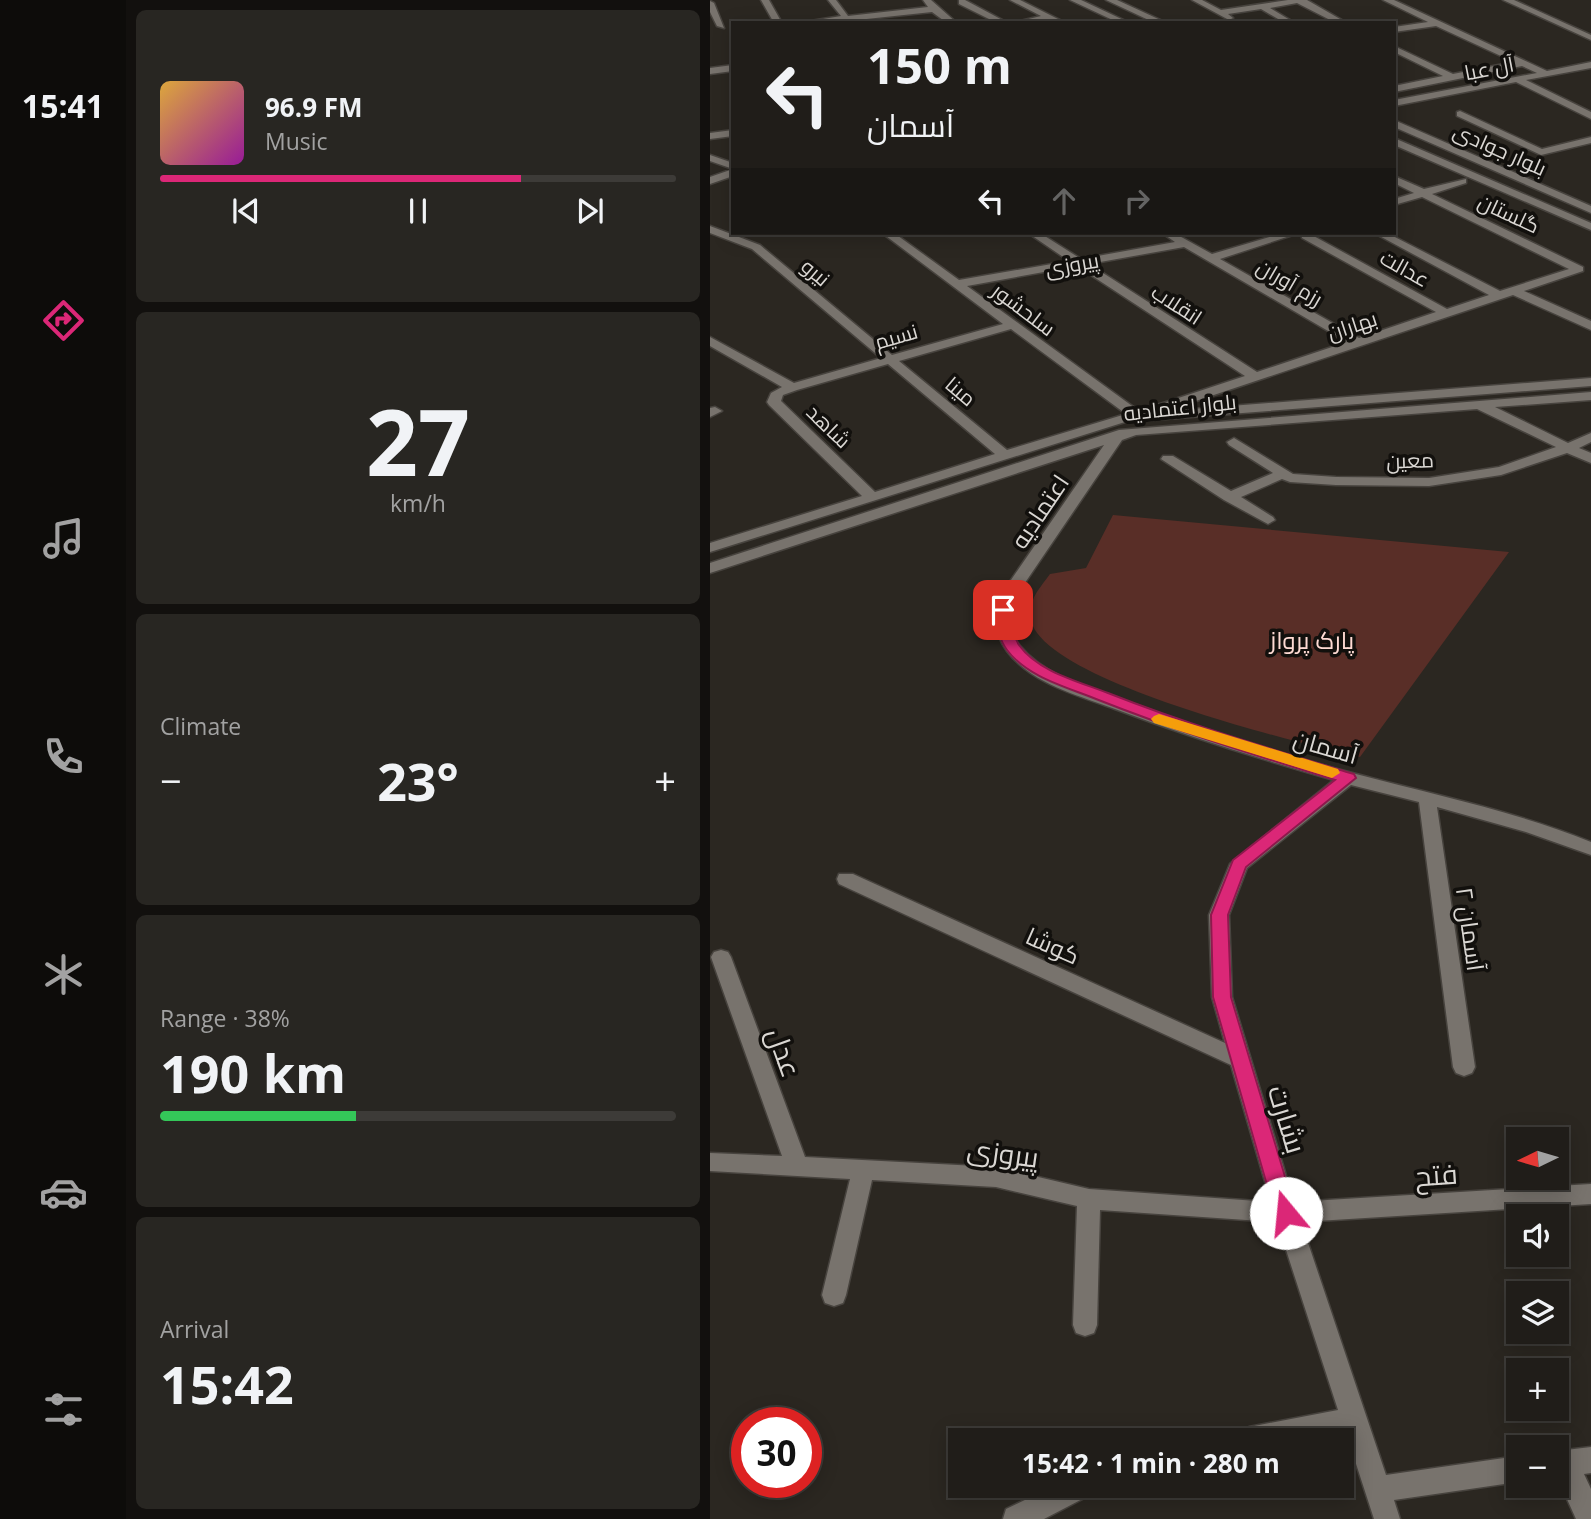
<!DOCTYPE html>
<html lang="en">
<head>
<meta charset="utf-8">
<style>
  :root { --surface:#201d19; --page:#282622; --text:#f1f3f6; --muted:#a2a2a2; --line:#3d3b38; --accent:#db2777 }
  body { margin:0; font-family:"Open Sans",Cairo,sans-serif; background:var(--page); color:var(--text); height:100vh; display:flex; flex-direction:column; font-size:26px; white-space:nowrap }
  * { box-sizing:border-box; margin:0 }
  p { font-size:23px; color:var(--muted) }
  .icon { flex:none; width:38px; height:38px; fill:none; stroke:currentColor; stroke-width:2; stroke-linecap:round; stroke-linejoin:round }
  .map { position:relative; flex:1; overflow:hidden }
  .drawer { display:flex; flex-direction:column; gap:10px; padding:10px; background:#12100e; width:584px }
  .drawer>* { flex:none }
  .banner { position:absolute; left:21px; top:21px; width:665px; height:214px; border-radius:0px; box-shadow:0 4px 18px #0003,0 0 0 2px var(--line); background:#201d19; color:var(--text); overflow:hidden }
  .needle { width:46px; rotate:265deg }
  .controls { position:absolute; left:796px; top:1127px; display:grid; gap:14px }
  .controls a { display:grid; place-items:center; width:63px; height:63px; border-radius:0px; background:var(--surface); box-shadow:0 4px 18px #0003,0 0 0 2px var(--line); font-size:35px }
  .speed { position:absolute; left:21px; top:1407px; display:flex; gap:14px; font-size:35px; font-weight:700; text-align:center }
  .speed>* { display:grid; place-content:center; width:91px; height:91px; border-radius:50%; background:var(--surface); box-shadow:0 4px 18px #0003,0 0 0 2px var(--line); line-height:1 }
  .speed .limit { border:10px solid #d22; background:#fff; color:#111 }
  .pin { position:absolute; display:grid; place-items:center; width:60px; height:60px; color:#fff; margin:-30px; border-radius:14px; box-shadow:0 4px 10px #0006 }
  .me { position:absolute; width:77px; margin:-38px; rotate:343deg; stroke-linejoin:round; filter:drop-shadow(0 0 5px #0008) }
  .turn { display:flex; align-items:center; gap:24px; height:147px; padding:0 21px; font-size:32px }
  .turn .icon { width:91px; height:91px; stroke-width:2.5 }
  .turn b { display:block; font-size:49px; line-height:60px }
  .lanes { display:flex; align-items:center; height:66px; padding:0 21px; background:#0003; justify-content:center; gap:35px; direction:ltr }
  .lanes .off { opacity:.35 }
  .big { font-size:52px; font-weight:700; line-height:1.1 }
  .drawer .card { flex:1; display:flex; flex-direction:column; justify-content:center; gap:10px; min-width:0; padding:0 24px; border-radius:10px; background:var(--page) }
  .drawer .dial { align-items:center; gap:0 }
  .dial b { font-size:91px; line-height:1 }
  .song { display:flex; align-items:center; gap:21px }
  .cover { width:84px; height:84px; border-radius:10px; background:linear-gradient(135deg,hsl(40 70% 55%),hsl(300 70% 35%)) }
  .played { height:7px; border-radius:4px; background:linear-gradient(90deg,var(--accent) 70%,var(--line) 70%) }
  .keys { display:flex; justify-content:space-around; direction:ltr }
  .heat { display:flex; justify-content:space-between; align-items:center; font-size:38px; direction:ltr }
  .charge { height:10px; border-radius:5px; background:linear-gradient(90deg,#34c759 38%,var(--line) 0) }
  .trip { position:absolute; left:238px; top:1428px; width:406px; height:70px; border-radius:0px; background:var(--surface); box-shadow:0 4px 18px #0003,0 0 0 2px var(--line); font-weight:700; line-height:70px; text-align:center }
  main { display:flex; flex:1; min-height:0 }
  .tabs { display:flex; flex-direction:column; width:126px; justify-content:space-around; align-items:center; background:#0d0c0a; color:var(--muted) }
  .tabs .icon { width:49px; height:49px }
  .tabs .selected { color:var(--accent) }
  .tabs b { font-size:32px; color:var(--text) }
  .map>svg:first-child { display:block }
  .green { fill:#592e27 }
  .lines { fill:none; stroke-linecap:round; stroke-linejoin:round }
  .minor-casing { stroke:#47433e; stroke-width:3 }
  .minor { fill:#78736d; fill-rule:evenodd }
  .route { fill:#db2777; stroke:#8e194d; stroke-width:2 }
  .slow { fill:#f59e0b }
  .labels { text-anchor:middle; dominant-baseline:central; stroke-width:7; stroke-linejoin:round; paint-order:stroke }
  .far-street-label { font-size:21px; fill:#dad7d3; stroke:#12100d }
  .street-label { font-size:24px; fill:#dad7d3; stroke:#12100d }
  .park-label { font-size:24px; fill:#fedad3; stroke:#12100d }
  .near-street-label { font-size:28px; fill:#dad7d3; stroke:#12100d }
</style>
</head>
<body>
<main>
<nav class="tabs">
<b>15:41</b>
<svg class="icon selected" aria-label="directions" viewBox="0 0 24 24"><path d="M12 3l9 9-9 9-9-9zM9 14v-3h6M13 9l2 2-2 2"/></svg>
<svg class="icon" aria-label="music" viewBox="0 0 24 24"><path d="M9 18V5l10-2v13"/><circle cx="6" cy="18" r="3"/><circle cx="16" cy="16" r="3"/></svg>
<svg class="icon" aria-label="phone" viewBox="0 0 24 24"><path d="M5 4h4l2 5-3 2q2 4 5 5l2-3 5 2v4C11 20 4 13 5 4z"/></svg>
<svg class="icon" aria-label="climate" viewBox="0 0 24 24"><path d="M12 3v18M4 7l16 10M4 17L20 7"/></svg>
<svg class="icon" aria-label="car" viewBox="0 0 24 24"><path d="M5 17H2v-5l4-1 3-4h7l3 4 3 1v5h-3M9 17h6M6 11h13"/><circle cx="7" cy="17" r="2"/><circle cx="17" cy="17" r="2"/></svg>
<svg class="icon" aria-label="filters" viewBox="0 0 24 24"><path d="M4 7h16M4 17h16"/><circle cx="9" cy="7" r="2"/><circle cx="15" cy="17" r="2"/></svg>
</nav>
<section class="drawer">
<div class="card">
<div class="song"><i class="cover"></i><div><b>96.9 FM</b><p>Music</p></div></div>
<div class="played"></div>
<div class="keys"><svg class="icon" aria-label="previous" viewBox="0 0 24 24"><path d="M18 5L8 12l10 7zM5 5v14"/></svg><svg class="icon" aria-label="pause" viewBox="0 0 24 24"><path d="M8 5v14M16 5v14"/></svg><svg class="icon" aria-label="next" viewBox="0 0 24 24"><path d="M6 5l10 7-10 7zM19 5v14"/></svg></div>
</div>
<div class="card dial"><b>27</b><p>km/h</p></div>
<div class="card"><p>Climate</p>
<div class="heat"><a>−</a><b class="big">23°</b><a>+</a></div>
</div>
<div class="card"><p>Range · 38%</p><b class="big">190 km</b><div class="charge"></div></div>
<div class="card"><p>Arrival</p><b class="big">15:42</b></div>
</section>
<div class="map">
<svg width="881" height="1519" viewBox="0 0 881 1519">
  <rect width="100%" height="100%" fill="#2b2721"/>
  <!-- green -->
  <path class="green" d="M403 515 799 552 650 757C589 743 337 682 321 621 316 602 330 588 340 574L376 568Z"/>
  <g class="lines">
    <!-- minor casing -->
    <g class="minor-casing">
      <path id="minor" d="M51 0H59L72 23H64Z
        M118 0H126L138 16 218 7 213 0H221L247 23H237L222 12 119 23H89L131 16Z
        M249 0H255L298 23H287L249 4Z
        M300 0H310L356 23 338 20 302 23 331 16Z
        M360 0H371L420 23H409Z
        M396 0H407L457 23H445Z
        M482 0H492L511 10 578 0H597L637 23H626L587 3 560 8 585 23H575L551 9 518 14 523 18 519 20Z
        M673 0H684L837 71 881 62V68L816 80 881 112V119L806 82 684 106V100L827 73 812 66 684 92V86L733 76 684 52V46L743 74 804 62 726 26 684 32V27L718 22Z
        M793 0H804L881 35V40Z
        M0 1 4 3 14 28 7 26 0 12Z
        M23 65V71L0 74V68Z
        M750 111 832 149 881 137V143L831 155 747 116V112Z
        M684 120 881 206V213L684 127Z
        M23 130V136L0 139V133Z
        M684 138 881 223V230L684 145Z
        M0 155 23 163V169L0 161Z
        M23 169V176L0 184V177Z
        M684 176 714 189 756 179V183L722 194 873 267V271L814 291 881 321V330L803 295 456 411 881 378V386L415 422 0 552V543L152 496 59 405 57 402 61 393 72 387 0 346V337L84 383 171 358 42 249 0 233V226L50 245 182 355 293 324 172 233H184L249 280 359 261 318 233H330L371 259 465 242 452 233H464L502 254 573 233H589L510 259 649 338 726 312 592 238V234H600L737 309 779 295 664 233H677L790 291 859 269 712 197 684 205V199L704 193 684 183ZM474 247 637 342 547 372 379 264ZM367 266 535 376 429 411 257 286ZM301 329 416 414 297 450 189 361ZM178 364 285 454 165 492 71 401 73 395 87 390Z
        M881 392V400L785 407 858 443 881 433V442L869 448 881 453V463L857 453 791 475 719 486 626 485 580 482 572 479 531 497 563 517 565 520 558 524 514 500 451 459 453 456H463L521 491 563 473 519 445 517 442 524 438 583 474 626 477 719 478 789 467 846 447 767 409 426 435 412 440 306 596C300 613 298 632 310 646 335 677 382 689 418 702 493 730 569 754 646 774 725 795 804 811 881 842V855L816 832 727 807 765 1067 762 1073 754 1076 746 1073 743 1067 709 802 641 785 537 868 519 915 522 997 584 1202 881 1184V1204L591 1222 676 1475 808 1456V1482L684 1500 690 1519H664L636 1433 601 1440H526L530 1431 539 1427 628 1410 567 1222 390 1210 387 1325 384 1333 375 1336 366 1333 363 1325 367 1206 286 1187 162 1180 136 1295 133 1303 124 1306 115 1303 112 1295 140 1179 0 1171V1153L72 1156 1 957 4 952 11 950 18 952 21 957 95 1157 286 1167 379 1189 561 1202 521 1065 129 884 127 879 129 874H143L515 1043 502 997 499 915 520 864 624 780C550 759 477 736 405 709 368 695 322 684 297 651 284 634 283 616 290 596L394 445 0 573V563L409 430Z
        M5 407 12 411 0 417V408Z
        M881 1447V1473L874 1474 881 1489V1519H866L847 1477V1451Z
        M344 1486H384L380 1495 334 1519H293L296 1509Z"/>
    </g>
    <!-- minor -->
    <use href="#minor" class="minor"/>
  </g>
  <!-- route -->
  <path class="route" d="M293 605 300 610C301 623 302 634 309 645 328 672 370 682 398 693 479 725 561 749 644 774L646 778 536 867 518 915 521 997 586 1213 583 1220 576 1223 568 1220 565 1213 503 997 501 915 523 860 625 780C544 755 464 730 386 699 356 687 317 677 297 650 288 638 286 624 286 610Z"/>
  <!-- slow -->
  <path class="slow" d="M449 714 628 769 630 773 622 778 444 723 441 719 444 716Z"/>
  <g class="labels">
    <!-- far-street labels -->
    <g class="far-street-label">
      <text transform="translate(779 68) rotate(-11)">آل عبا</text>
      <text transform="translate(790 149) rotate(24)">بلوار جوادی</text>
      <text transform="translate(799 213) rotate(25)">گلستان</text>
      <text transform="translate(362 264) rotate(-10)">پیروزی</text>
      <text transform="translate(695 268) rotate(29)">عدالت</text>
      <text transform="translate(106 272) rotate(40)">نیرو</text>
      <text transform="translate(580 282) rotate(30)">رزم آوران</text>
      <text transform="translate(467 304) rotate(33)">انقلاب</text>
      <text transform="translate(314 309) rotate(37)">سلحشور</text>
      <text transform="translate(642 325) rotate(-18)">بهاران</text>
      <text transform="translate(186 336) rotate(-16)">نسیم</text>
      <text transform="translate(251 391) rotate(40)">مینا</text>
      <text transform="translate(470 407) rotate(-6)">بلوار اعتمادیه</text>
      <text transform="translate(119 426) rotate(44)">شاهد</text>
      <text transform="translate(700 460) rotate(-2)">معین</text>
    </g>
    <!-- street labels -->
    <g class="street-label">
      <text transform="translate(329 511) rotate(-56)">اعتمادیه</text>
      <text transform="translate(616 746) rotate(16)">آسمان</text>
      <text transform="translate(761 929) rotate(82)">آسمان ۲</text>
      <text transform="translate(343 945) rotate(24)">کوشا</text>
    </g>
    <!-- park labels -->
    <g class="park-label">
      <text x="602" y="639">پارک پرواز</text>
    </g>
    <!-- near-street labels -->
    <g class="near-street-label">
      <text transform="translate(75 1052) rotate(70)">عدل</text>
      <text transform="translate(578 1119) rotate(73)">بشارت</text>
      <text transform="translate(293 1152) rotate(8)">پیروزی</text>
      <text transform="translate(726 1174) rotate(-4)">فتح</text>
    </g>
  </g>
</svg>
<div class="controls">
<a><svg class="needle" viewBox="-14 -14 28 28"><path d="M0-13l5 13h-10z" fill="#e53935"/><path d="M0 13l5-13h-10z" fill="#a2a2a2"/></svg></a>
<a><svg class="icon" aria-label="sound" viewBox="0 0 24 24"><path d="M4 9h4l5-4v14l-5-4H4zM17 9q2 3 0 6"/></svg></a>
<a><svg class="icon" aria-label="layers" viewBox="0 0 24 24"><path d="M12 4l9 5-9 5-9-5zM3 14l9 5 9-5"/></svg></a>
<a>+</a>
<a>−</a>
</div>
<div class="speed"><div class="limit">30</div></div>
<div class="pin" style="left:293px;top:610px;background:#d93025"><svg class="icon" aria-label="arrive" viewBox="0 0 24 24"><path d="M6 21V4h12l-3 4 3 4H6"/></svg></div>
<svg class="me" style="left:576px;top:1213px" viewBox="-20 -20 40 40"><circle r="19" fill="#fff"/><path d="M0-13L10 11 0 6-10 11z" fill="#db2777"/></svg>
<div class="trip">15:42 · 1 min · 280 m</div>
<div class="banner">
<div class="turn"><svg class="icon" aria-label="left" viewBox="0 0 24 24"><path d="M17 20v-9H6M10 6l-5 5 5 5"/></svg><div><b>150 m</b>آسمان</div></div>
<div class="lanes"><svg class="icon" aria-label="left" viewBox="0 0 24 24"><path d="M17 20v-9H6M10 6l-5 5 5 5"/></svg><svg class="icon off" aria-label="ahead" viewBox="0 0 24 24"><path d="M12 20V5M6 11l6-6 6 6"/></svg><svg class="icon off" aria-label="right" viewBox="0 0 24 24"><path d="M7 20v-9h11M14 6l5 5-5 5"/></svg></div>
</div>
</div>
</main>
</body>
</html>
